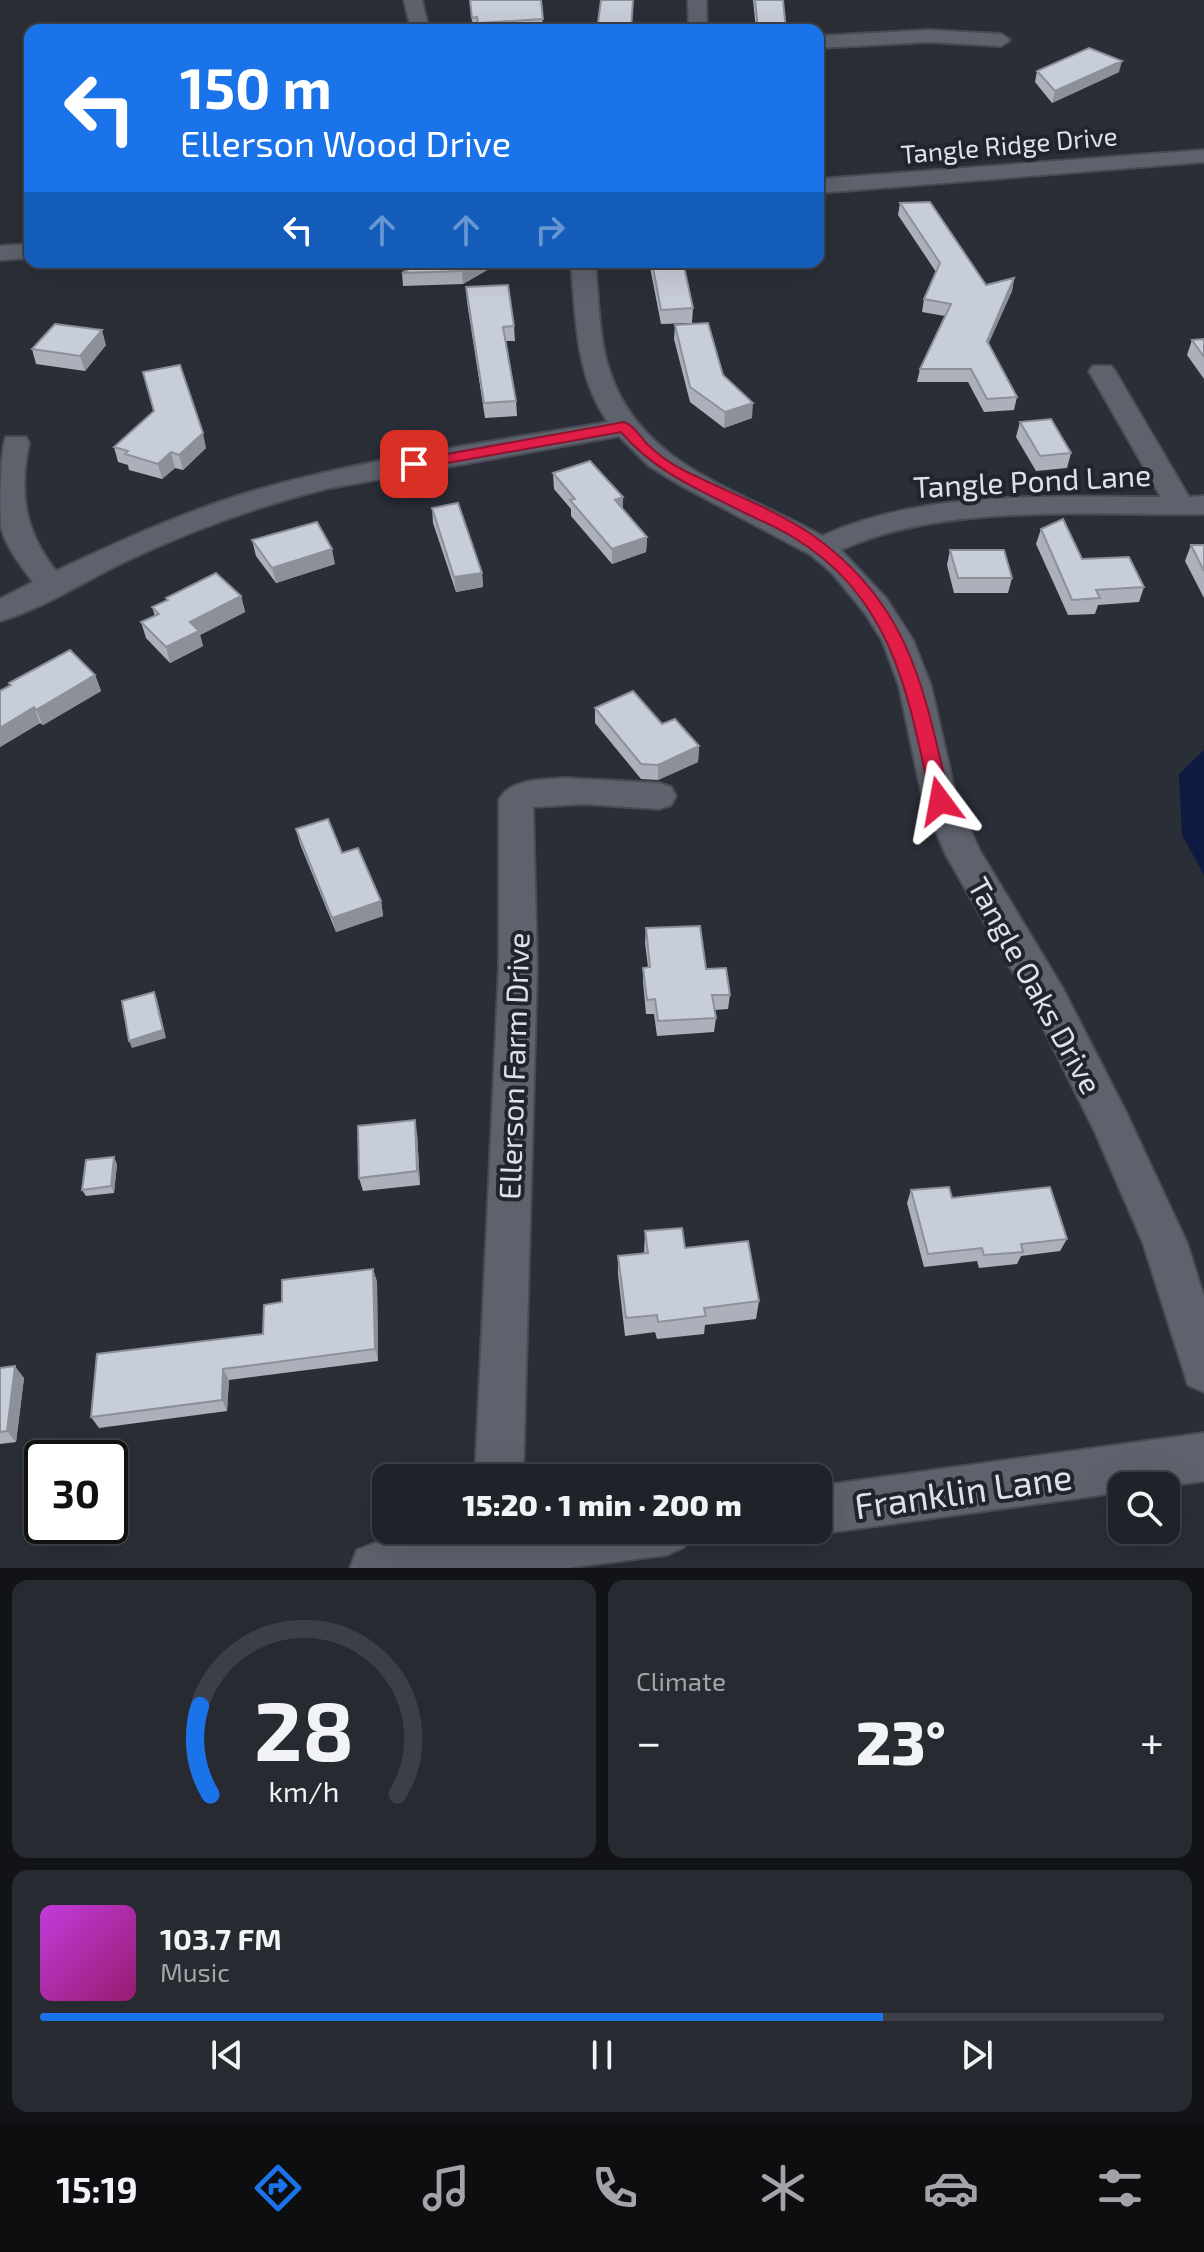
<!DOCTYPE html>
<html lang="en">
<head>
<meta charset="utf-8">
<style>
  :root { --surface:#202229; --page:#282a31; --text:#f1f3f6; --muted:#a2a4a8; --line:#3d3f46; --accent:#1a73e8 }
  body { margin:0; font-family:"Exo 2",sans-serif; background:var(--page); color:var(--text); height:100vh; display:flex; flex-direction:column; font-size:30px; white-space:nowrap }
  * { box-sizing:border-box; margin:0 }
  p { font-size:26px; color:var(--muted) }
  .icon { flex:none; width:44px; height:44px; fill:none; stroke:currentColor; stroke-width:2; stroke-linecap:round; stroke-linejoin:round }
  .map { position:relative; height:1568px; overflow:hidden }
  .details { display:flex; flex-direction:column; gap:12px; padding:12px; background:#121317; flex:1 }
  .details>* { flex:none }
  .banner { position:absolute; left:24px; top:24px; width:800px; height:244px; border-radius:16px; box-shadow:0 8px 32px #0002,0 0 0 2px var(--line); background:#1a73e8; color:#fff; overflow:hidden }
  .controls { position:absolute; left:1108px; top:1472px; display:grid; gap:16px }
  .controls a { display:grid; place-items:center; width:72px; height:72px; border-radius:16px; background:var(--surface); box-shadow:0 8px 32px #0002,0 0 0 2px var(--line); font-size:40px }
  .speed { position:absolute; left:24px; top:1440px; display:flex; gap:16px; font-size:40px; font-weight:700; text-align:center }
  .speed>* { display:grid; place-content:center; width:104px; height:104px; border-radius:50%; background:var(--surface); box-shadow:0 8px 32px #0002,0 0 0 2px var(--line); line-height:1 }
  .speed .limit { border:4px solid #111; border-radius:12px; background:#fff; color:#111 }
  .pin { position:absolute; display:grid; place-items:center; width:68px; height:68px; color:#fff; margin:-34px; border-radius:16px; box-shadow:0 4px 12px #0006 }
  .me { position:absolute; width:88px; margin:-44px; rotate:347deg; stroke-linejoin:round; filter:drop-shadow(0 0 6px #0008) }
  .turn { display:flex; align-items:center; gap:28px; height:168px; padding:0 24px; font-size:36px }
  .turn .icon { width:104px; height:104px; stroke-width:2.5 }
  .turn b { display:block; font-size:56px; line-height:68px }
  .lanes { display:flex; align-items:center; height:76px; padding:0 24px; background:#0003; justify-content:center; gap:40px; direction:ltr }
  .lanes .off { opacity:.35 }
  .big { font-size:60px; font-weight:800; line-height:1.1 }
  .details .widget { flex:1; display:flex; flex-direction:column; justify-content:center; gap:12px; min-width:0; padding:0 28px; border-radius:16px; background:var(--page) }
  .details .dial { align-items:center; gap:0 }
  .dial svg { height:208px; overflow:visible; fill:none; stroke:var(--line); stroke-width:7; stroke-linecap:round; text-anchor:middle }
  .dial text { fill:var(--text); stroke:none }
  .song { display:flex; align-items:center; gap:24px }
  .cover { width:96px; height:96px; border-radius:12px; background:linear-gradient(135deg,hsl(290 70% 55%),hsl(320 70% 35%)) }
  .played { height:8px; border-radius:4px; background:linear-gradient(90deg,var(--accent) 75%,var(--line) 75%) }
  .keys { display:flex; justify-content:space-around; direction:ltr }
  .heat { display:flex; justify-content:space-between; align-items:center; font-size:44px; direction:ltr }
  .details .tiles { flex:1; display:grid; gap:12px; grid-template-columns:1fr 1fr }
  .widget:last-child { grid-column:span 2 }
  .trip { position:absolute; left:372px; top:1464px; width:460px; height:80px; border-radius:16px; background:var(--surface); box-shadow:0 8px 32px #0002,0 0 0 2px var(--line); font-weight:800; line-height:80px; text-align:center }
  .tab-bar { display:flex; height:128px; justify-content:space-around; align-items:center; background:#0d0e10; color:var(--muted) }
  .tab-bar .icon { width:56px; height:56px }
  .tab-bar .active { color:var(--accent) }
  .tab-bar b { font-size:36px; color:var(--text) }
  .map>svg:first-child { display:block }
  .water { fill:#0f1a41 }
  .lines { fill:none; stroke-linecap:round; stroke-linejoin:round }
  .minor-casing { stroke:#484b53; stroke-width:4 }
  .minor { fill:#5e626d; fill-rule:evenodd }
  .wall { fill:#acb0bb }
  .shaded-wall { fill:#8c9099 }
  .building { fill:#c8cdda; stroke:#8c9099; stroke-width:2 }
  .route { fill:#e11d48; stroke:#92132f; stroke-width:2 }
  .labels { text-anchor:middle; dominant-baseline:central; stroke-width:8; stroke-linejoin:round; paint-order:stroke }
  .far-street-label { font-size:26px; fill:#dee1e7; stroke:#20242d }
  .street-label { font-size:30px; fill:#dee1e7; stroke:#20242d }
  .near-street-label { font-size:36px; fill:#dee1e7; stroke:#20242d }
</style>
</head>
<body>
<div class="map">
<svg width="1204" height="1568" viewBox="0 0 1204 1568">
  <rect width="100%" height="100%" fill="#2a2e37"/>
  <!-- water -->
  <path class="water" d="M1204 750V875L1182 835 1179 774Z"/>
  <g class="lines">
    <!-- minor casing -->
    <g class="minor-casing">
      <path id="minor" d="M404 0H422L429 30H411Z
        M688 0H706L707 30H689Z
        M929 30 1001 34 1010 40 1001 46 929 42 818 48V36Z
        M1204 150V162L818 193V179Z
        M30 244V258L0 260V246Z
        M571 262H595C599 298 598 337 610 372 641 467 744 491 822 536 926 489 1050 497 1161 497L1089 371 1093 366H1111L1115 371 1189 497 1204 496V514C1092 516 944 502 841 550L886 598 913 640 931 686 957 801 980 851 1062 987 1126 1112 1187 1243 1204 1297V1392L1188 1385 1143 1243 1095 1132 1034 1009 946 855 923 801 899 686 882 640 864 612 832 573 811 555 680 485 649 466 619 436 325 489C255 507 187 532 122 563 83 582 42 609 0 621V599L33 582C21 566 6 547 1 527 0 509 0 452 6 437H26L29 443C19 493 24 531 56 571 122 540 190 509 260 489 373 457 493 442 608 422 575 375 576 317 571 262Z
        M563 778 659 783 671 787 676 796 671 805 659 809 584 804 533 807 537 967 523 1478H475L499 967V800C510 779 541 780 563 778Z
        M1204 1433V1481L1166 1486H1122V1492L818 1534 807 1530H818V1486Z
        M476 1530H692L684 1547 667 1555 566 1568H350L357 1550 375 1543Z"/>
    </g>
    <!-- minor -->
    <use href="#minor" class="minor"/>
  </g>
  <!-- wall -->
  <path class="wall" d="M470 0H541L543 30H478V28L473 29Z
    M753 0H783L786 30H756Z
    M1037 71 1119 72 1052 103 1035 82Z
    M818 130 823 138 821 151H818Z
    M900 203 986 285 1014 278 1012 291 988 344 1017 397 1014 410 984 412 968 382H917L920 369 945 316 922 312 924 299 936 272 898 215Z
    M501 262 463 284 403 286 402 273Z
    M649 262H683L693 308 692 323 661 324Z
    M466 287 514 326 515 341H506L516 401 517 416 485 418 467 302Z
    M675 325 723 375 752 418 724 428 690 402 674 339Z
    M1204 339V379L1187 355 1192 340Z
    M106 345 85 371 36 364 32 349Z
    M1020 422 1071 453 1067 468 1036 471 1016 437Z
    M114 447 206 448 183 470 175 468 162 479 129 470 128 465 118 462Z
    M553 473 623 497V510L647 537 646 552 612 564 571 516V509L554 489Z
    M432 508 482 573 483 587 456 592 433 523Z
    M1041 529 1082 559 1144 587 1139 602 1098 605 1095 614 1068 615 1036 544Z
    M252 540 335 564 276 583 256 556Z
    M1191 545H1204V598L1185 561Z
    M950 550 1012 578 1008 593H954L947 565Z
    M241 596 245 612 200 635 203 646 170 663 146 638 141 622 155 616 152 607 166 600V598Z
    M95 675 101 691 43 725 40 723 0 747V691L10 685 9 683Z
    M595 708 662 724 699 746 698 762 658 780 641 779 595 723Z
    M296 829 342 853 381 901 383 916 336 932 300 844Z
    M646 928 706 969 730 995 728 1009 714 1010 716 1018 714 1032 657 1036 654 1014H646L643 982V968L648 967 645 943Z
    M417 1133 420 1185 363 1191 359 1178Z
    M117 1164 114 1193 86 1196 82 1190Z
    M911 1190 952 1198 1067 1239 1060 1251 1021 1256 1017 1264 979 1268 977 1261 924 1267 907 1203Z
    M645 1231 685 1248 759 1301 756 1319 705 1325 704 1334 657 1339 655 1332 625 1336 618 1274V1256L644 1254Z
    M373 1269 377 1282 378 1361 229 1380 227 1411 99 1428 91 1417 263 1334 282 1302Z
    M0 1368 24 1378 16 1442 0 1444Z"/>
  <!-- shaded-wall -->
  <path class="shaded-wall" d="M1122 61 1119 72 1052 103 1055 91Z
    M478 262H501L463 284 462 271Z
    M1014 278 1012 291 984 354 987 341Z
    M102 330 106 345 85 371 80 356Z
    M753 403 752 418 724 428 725 412Z
    M203 433 206 448 183 470 179 455Z
    M171 452 175 468 162 479 158 464Z
    M623 497V513L615 500Z
    M647 537 646 552 612 564V549Z
    M332 549 335 564 276 583 272 568Z
    M482 573 483 587 456 592 454 577Z
    M241 596 245 612 200 635 203 646 170 663 166 647 190 622Z
    M95 675 101 691 43 725 36 710Z
    M34 707 40 723 0 747V728Z
    M699 746 698 762 658 780V765Z
    M381 901 383 916 336 932 332 918Z
    M154 992 157 999 166 1038 132 1048 129 1041Z
    M415 1120 417 1133 420 1185 417 1171Z
    M114 1157 117 1164 114 1193 111 1186Z
    M373 1269 377 1282 378 1361 375 1349Z
    M15 1366 24 1378 16 1442 7 1431Z
    M223 1369 229 1380 227 1411 222 1400Z"/>
  <!-- building -->
  <path class="building" d="M470 0H541L543 19 478 23 477 17 472 18Z
    M601 0H633L631 30H597Z
    M755 0H783L786 30H758Z
    M1089 48 1122 61 1055 91 1037 71Z
    M930 202 986 285 1014 278 987 341 1017 397 987 399 971 369H920L951 304 924 299 940 263 900 203Z
    M422 262H478L462 271 402 273Z
    M652 262H683L693 308 661 310Z
    M508 285 514 326 503 327 516 401 484 403 466 287Z
    M708 323 723 375 753 403 725 412 690 387 675 325Z
    M55 324 102 330 80 356 32 349Z
    M1204 339V357L1192 340Z
    M180 365 203 433 179 455 171 452 158 464 125 454 128 451 114 447 154 411 143 372Z
    M1051 419 1071 453 1040 456 1020 422Z
    M590 461 623 497 615 500 647 537 612 549 570 500 575 499 553 473Z
    M458 503 482 573 454 577 432 508Z
    M1063 519 1082 559 1129 557 1144 587 1096 590 1100 598 1072 600 1041 529Z
    M317 522 332 549 272 568 252 540Z
    M1191 545H1204V571Z
    M950 550H1004L1012 578H958Z
    M216 573 241 596 190 622 199 631 166 647 141 622 159 614 152 607 168 600 166 598Z
    M70 650 95 675 36 710 34 707 0 728V691L11 685 9 683Z
    M633 691 662 724 675 719 699 746 658 765 641 764 595 708Z
    M328 819 342 853 358 848 381 901 332 918 296 829Z
    M700 926 706 969 726 968 730 995H712L716 1018 658 1021 655 999 647 1000 643 968 650 967 646 928Z
    M154 992 163 1030 129 1041 122 1001Z
    M415 1120 417 1171 359 1178 358 1126Z
    M114 1157 111 1186 82 1190 86 1160Z
    M949 1187 952 1198 1050 1187 1067 1239 1021 1244 1023 1252 984 1255 982 1248 928 1254 911 1190Z
    M682 1228 685 1248 748 1241 759 1301 704 1308 706 1316 658 1322 657 1315 626 1318 618 1256 648 1253 645 1231Z
    M373 1269 375 1349 223 1369 222 1400 91 1417 97 1354 263 1334 264 1305 282 1302V1280Z
    M15 1366 7 1431 0 1432V1368Z"/>
  <!-- route -->
  <path class="route" d="M624 422C634 426 639 435 646 443 657 454 671 464 685 471 725 491 774 509 811 534 911 604 924 690 950 801L947 806 940 808 931 801C909 698 894 599 796 539 781 529 764 522 747 514 700 490 656 473 621 432L414 469 407 464 414 460Z"/>
  <g class="labels">
    <!-- far-street labels -->
    <g class="far-street-label">
      <text transform="translate(1009 144) rotate(-5)">Tangle Ridge Drive</text>
    </g>
    <!-- street labels -->
    <g class="street-label">
      <text transform="translate(1032 480) rotate(-3)">Tangle Pond Lane</text>
      <text transform="translate(1036 985) rotate(61)">Tangle Oaks Drive</text>
      <text transform="translate(513 1066) rotate(-88)">Ellerson Farm Drive</text>
    </g>
    <!-- near-street labels -->
    <g class="near-street-label">
      <text transform="translate(963 1490) rotate(-8)">Franklin Lane</text>
    </g>
  </g>
</svg>
<div class="controls">
<a><svg class="icon" aria-label="search" viewBox="0 0 24 24"><circle cx="10" cy="10" r="6"/><path d="M15 15l6 6"/></svg></a>
</div>
<div class="speed"><div class="limit">30</div></div>
<div class="pin" style="left:414px;top:464px;background:#d93025"><svg class="icon" aria-label="arrive" viewBox="0 0 24 24"><path d="M6 21V4h12l-3 4 3 4H6"/></svg></div>
<svg class="me" style="left:940px;top:801px" viewBox="-20 -20 40 40"><path d="M0-17L14 15 0 8-14 15z" fill="#e11d48" stroke="#fff" stroke-width="4"/></svg>
<div class="trip">15:20 · 1 min · 200 m</div>
<div class="banner">
<div class="turn"><svg class="icon" aria-label="left" viewBox="0 0 24 24"><path d="M17 20v-9H6M10 6l-5 5 5 5"/></svg><div><b>150 m</b>Ellerson Wood Drive</div></div>
<div class="lanes"><svg class="icon" aria-label="left" viewBox="0 0 24 24"><path d="M17 20v-9H6M10 6l-5 5 5 5"/></svg><svg class="icon off" aria-label="ahead" viewBox="0 0 24 24"><path d="M12 20V5M6 11l6-6 6 6"/></svg><svg class="icon off" aria-label="ahead" viewBox="0 0 24 24"><path d="M12 20V5M6 11l6-6 6 6"/></svg><svg class="icon off" aria-label="right" viewBox="0 0 24 24"><path d="M7 20v-9h11M14 6l5 5-5 5"/></svg></div>
</div>
</div>
<section class="details">
<div class="tiles">
<div class="widget dial"><svg viewBox="0 0 100 80">
<path d="M14 69A42 42 0 1 1 86 69"/>
<path d="M14 69A42 42 0 0 1 10 35" stroke="#1a73e8"/>
<text x="50" y="56" font-size="32" font-weight="700">28</text>
<text x="50" y="72" font-size="11">km/h</text>
</svg></div>
<div class="widget"><p>Climate</p>
<div class="heat"><a>−</a><b class="big">23°</b><a>+</a></div>
</div>
<div class="widget">
<div class="song"><i class="cover"></i><div><b>103.7 FM</b><p>Music</p></div></div>
<div class="played"></div>
<div class="keys"><svg class="icon" aria-label="previous" viewBox="0 0 24 24"><path d="M18 5L8 12l10 7zM5 5v14"/></svg><svg class="icon" aria-label="pause" viewBox="0 0 24 24"><path d="M8 5v14M16 5v14"/></svg><svg class="icon" aria-label="next" viewBox="0 0 24 24"><path d="M6 5l10 7-10 7zM19 5v14"/></svg></div>
</div>
</div>
</section>
<nav class="tab-bar">
<b>15:19</b>
<svg class="icon active" aria-label="directions" viewBox="0 0 24 24"><path d="M12 3l9 9-9 9-9-9zM9 14v-3h6M13 9l2 2-2 2"/></svg>
<svg class="icon" aria-label="music" viewBox="0 0 24 24"><path d="M9 18V5l10-2v13"/><circle cx="6" cy="18" r="3"/><circle cx="16" cy="16" r="3"/></svg>
<svg class="icon" aria-label="phone" viewBox="0 0 24 24"><path d="M5 4h4l2 5-3 2q2 4 5 5l2-3 5 2v4C11 20 4 13 5 4z"/></svg>
<svg class="icon" aria-label="climate" viewBox="0 0 24 24"><path d="M12 3v18M4 7l16 10M4 17L20 7"/></svg>
<svg class="icon" aria-label="car" viewBox="0 0 24 24"><path d="M5 17H2v-5l4-1 3-4h7l3 4 3 1v5h-3M9 17h6M6 11h13"/><circle cx="7" cy="17" r="2"/><circle cx="17" cy="17" r="2"/></svg>
<svg class="icon" aria-label="filters" viewBox="0 0 24 24"><path d="M4 7h16M4 17h16"/><circle cx="9" cy="7" r="2"/><circle cx="15" cy="17" r="2"/></svg>
</nav>
</body>
</html>
